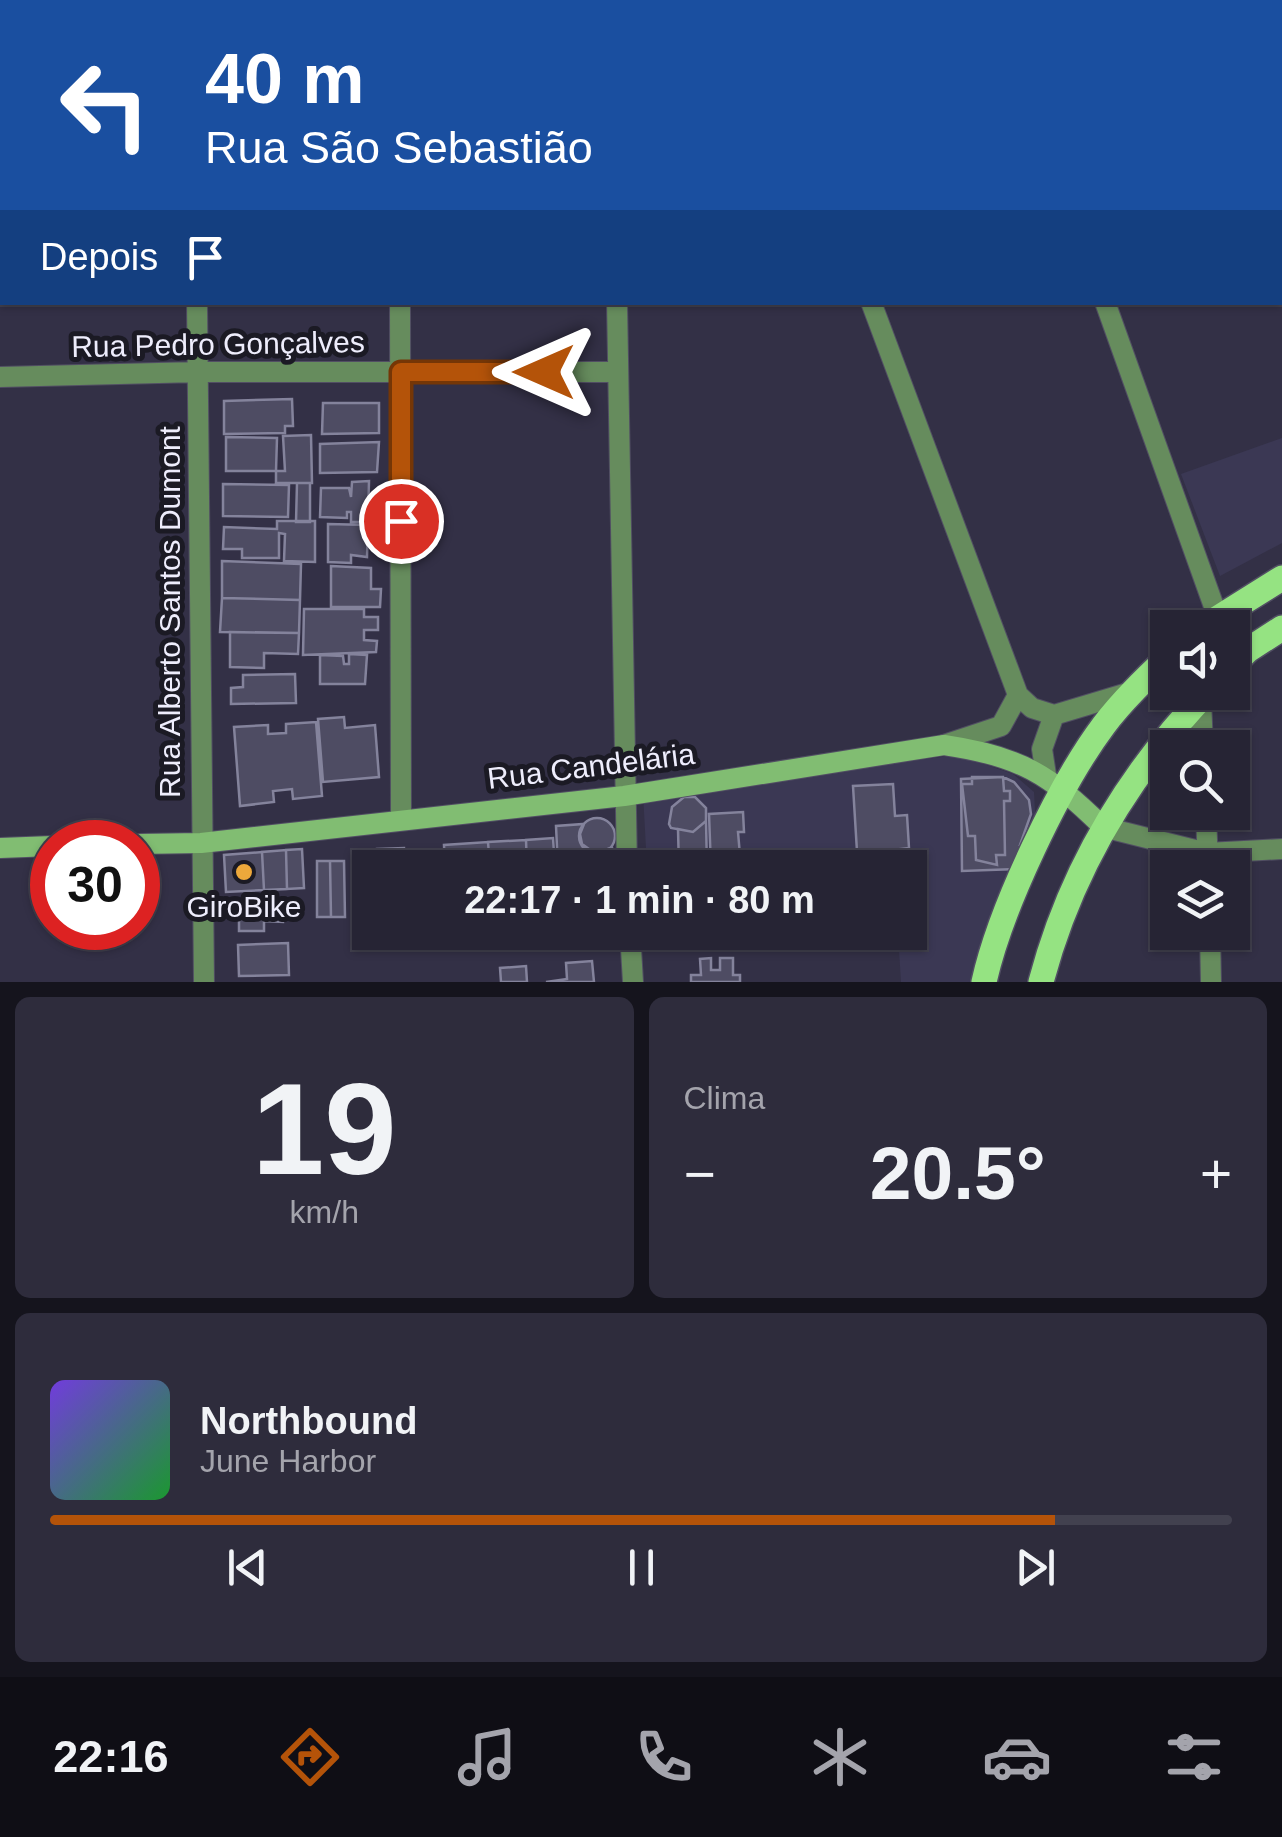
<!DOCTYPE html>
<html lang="pt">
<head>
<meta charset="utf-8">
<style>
  :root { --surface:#262434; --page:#2e2c3c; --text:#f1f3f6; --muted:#a4a4ac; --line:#42414f; --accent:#b45309 }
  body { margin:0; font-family:Arial,sans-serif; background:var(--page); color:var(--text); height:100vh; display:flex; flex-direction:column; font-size:38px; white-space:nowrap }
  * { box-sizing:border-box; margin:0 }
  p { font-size:32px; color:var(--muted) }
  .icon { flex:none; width:55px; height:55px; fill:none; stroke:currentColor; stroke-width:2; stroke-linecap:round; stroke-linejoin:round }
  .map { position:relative; height:982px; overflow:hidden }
  .details { display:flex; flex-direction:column; gap:15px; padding:15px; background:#15141d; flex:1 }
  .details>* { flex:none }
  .top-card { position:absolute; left:0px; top:0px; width:1282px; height:305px; box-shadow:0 2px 8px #0004,0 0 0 2px var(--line); background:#1a4fa0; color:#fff; overflow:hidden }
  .controls { position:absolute; left:1150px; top:610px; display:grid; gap:20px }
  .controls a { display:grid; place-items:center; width:100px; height:100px; border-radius:0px; background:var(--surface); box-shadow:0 2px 8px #0004,0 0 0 2px var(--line); font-size:50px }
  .speed { position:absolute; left:30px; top:820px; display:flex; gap:20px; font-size:50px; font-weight:700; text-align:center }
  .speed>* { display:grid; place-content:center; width:130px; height:130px; border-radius:50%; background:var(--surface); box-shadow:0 2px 8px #0004,0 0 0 2px var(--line); line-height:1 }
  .speed .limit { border:15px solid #d22; background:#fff; color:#111 }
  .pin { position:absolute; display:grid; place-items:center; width:85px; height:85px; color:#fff; margin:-42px; border:5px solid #fff; border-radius:50%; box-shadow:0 2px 10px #0007 }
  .me { position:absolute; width:110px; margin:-55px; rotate:270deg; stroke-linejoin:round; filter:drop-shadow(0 0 8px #0008) }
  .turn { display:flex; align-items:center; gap:35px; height:210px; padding:0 40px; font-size:45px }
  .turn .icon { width:130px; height:130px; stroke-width:2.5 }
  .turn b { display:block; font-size:70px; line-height:85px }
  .then { display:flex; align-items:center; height:95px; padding:0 40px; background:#0003; gap:20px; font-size:38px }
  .big { font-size:75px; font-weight:700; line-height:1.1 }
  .details .card { flex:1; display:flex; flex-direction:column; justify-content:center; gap:15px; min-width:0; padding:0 35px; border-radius:15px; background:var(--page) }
  .details .dial { align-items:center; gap:0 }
  .dial b { font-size:130px; line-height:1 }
  .song { display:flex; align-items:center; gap:30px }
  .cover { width:120px; height:120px; border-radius:15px; background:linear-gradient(135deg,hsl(260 70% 55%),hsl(130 70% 35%)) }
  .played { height:10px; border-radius:5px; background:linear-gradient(90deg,var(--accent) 85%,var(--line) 85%) }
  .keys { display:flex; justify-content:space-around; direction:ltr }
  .heat { display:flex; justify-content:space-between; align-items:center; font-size:55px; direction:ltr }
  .details .tiles { flex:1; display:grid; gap:15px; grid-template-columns:1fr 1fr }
  .card:last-child { grid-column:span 2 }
  .trip { position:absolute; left:352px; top:850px; width:575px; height:100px; border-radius:0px; background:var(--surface); box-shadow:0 2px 8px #0004,0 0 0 2px var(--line); font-weight:700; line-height:100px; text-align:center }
  .menu { display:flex; height:160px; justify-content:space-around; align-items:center; background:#0f0e15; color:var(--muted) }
  .menu .icon { width:70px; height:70px }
  .menu .current { color:var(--accent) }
  .menu b { font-size:45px; color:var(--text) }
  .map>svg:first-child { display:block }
  .built { fill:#3b3854 }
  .building { fill:#4e4c63; stroke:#84839c; stroke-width:2.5 }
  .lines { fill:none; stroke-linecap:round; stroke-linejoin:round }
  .street-casing { stroke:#514e63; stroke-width:22 }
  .secondary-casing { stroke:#514e63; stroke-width:22 }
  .primary-casing { stroke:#514e63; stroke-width:28 }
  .street { stroke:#668c5d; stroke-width:20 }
  .secondary { stroke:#81bd72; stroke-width:20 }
  .primary { stroke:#95e382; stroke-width:25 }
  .route-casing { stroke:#753606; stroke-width:25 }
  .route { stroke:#b45309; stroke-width:18 }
  .poi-dot { fill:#eda83b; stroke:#1b1a24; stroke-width:4 }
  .labels { text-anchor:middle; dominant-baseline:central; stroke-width:10; stroke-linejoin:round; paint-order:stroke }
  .street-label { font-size:30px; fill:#eeedfc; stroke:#1b1a24 }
  .poi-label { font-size:30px; fill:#eeedfc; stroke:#1b1a24 }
</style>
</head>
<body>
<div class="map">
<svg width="1282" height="982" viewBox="0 0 1282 982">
  <rect width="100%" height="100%" fill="#333046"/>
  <!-- built -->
  <path class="built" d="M1282 438V543L1220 576 1181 474Z
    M958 755 1013 774 1034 792 1036 830 995 902 980 982H901L898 933 910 932V868L647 867 643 793Z"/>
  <!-- building -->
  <path class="building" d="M292 399 293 426H285V433L224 434V401Z
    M323 403H379V433L322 434Z
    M311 435 312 483H276V471H285L283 436Z
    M226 437 277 438 276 471H226Z
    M379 442 377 472 320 473V444Z
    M369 481 368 522H351V512H347V518L320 517 321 488H349L351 497 352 482Z
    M297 483H310V522H296Z
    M223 484 289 485 288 517 223 516Z
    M277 521H315V562L284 561 285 534 279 533V558H242V549H223L224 527 277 529Z
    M328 524 368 525 367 557 351 555V563L328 562Z
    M222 561 301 564 300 600 222 598Z
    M331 566 371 568V589H381L380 607H331Z
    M222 598 300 600 299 633 220 632Z
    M304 609H364V617H378V630H364V640L377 641 376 652 303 655Z
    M230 632 299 633 298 654 264 653V668L230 667Z
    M349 654 367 655 365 684H320V655L343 656 344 664H349Z
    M295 674 296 703 231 704V688L243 687V675Z
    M344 717 345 728 375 725 379 777 323 782 318 719Z
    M316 722 322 796 293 799 292 789 273 791 274 802 240 806 234 727 268 725V734L286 733V724Z
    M972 777H1003L1004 791H1010V801H1004L1005 855H996L997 865 976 860 975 836H968L962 784H972Z
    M1003 777 1014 782 1029 800 1031 814 1020 845 1027 846 1017 869 962 871 961 779Z
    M893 784 895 816 907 815 909 848 892 850 894 865 858 868 853 786Z
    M684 797H695L706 808V821L693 832 671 828 669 824 672 807Z
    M743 812 744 832H738L741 867 711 868 709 814Z
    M579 836a18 18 0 1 1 36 0a18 18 0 1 1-36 0Z
    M706 821 707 868H679L678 829 693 832Z
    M584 824 580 834 582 844 596 854 612 847 613 868H558L556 826Z
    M553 838 555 868H527L526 840Z
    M526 840 527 868H490L488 842Z
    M488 842 490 868H445L444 845Z
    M404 848 405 868H370V896H366L365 863H377V849Z
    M302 849 304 888 287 889 286 850Z
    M286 850 287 889 264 890 262 852Z
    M262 852 264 890 226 892 224 855Z
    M414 853H436V868H414Z
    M317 861H330L331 917H317Z
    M330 861H344L345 917H331Z
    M352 890H364L363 922H352Z
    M239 901H284L283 922 264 921V931H239Z
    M466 932H494V944L467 946Z
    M590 932H620L621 944 590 945Z
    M288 943 289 975 239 976 238 945Z
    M711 958V970H720V958H733V975H740V982H691V975H701L700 959Z
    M592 961 594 982H546L567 979 566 963Z
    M526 966 527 982H501L500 968Z"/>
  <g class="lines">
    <!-- street casing -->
    <g class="street-casing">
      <path id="street" d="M195 0V2
        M615 0V2
        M763 0V2
        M993 0 994 2
        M403 2V0
        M1280 100 1282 99
        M0 170H2
        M197 302 204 982
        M400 302 401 818
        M617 302 627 868
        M871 302 1018 695 1032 708 1054 715
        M1105 302 1217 615 1227 628
        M0 377 198 372H616
        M1201 699 1203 748
        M1054 715 1134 691
        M944 745 1001 726 1018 695
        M1046 775 1042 749 1054 715
        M1206 812 1208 868
        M1103 827 1207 853 1282 849
        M630 932 633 982
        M1210 932 1211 982"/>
    </g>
    <!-- secondary casing -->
    <g class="secondary-casing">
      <path id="secondary" d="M138 844 201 843 624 796 944 745C1020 756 1049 774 1103 827
        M0 848 52 846"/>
    </g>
    <!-- primary casing -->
    <g class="primary-casing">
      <path id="primary" d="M1202 628 1282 578
        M1232 666 1248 650 1282 628
        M984 982C1000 909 1059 785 1104 725 1122 701 1146 678 1168 657
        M1041 982C1070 872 1128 775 1207 692"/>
    </g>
    <!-- street -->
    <use href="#street" class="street"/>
    <!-- secondary -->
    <use href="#secondary" class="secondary"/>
    <!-- primary -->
    <use href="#primary" class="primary"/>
  </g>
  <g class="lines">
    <!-- route casing -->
    <g class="route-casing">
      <path id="route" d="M401 521V372H544"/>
    </g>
    <!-- route -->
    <use href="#route" class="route"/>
  </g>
  <!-- markers -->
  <circle class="poi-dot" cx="244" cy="872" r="10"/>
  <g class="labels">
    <!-- street labels -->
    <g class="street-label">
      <text transform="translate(218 344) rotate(-1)">Rua Pedro Gonçalves</text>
      <text transform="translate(169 612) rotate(-90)">Rua Alberto Santos Dumont</text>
      <text transform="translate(591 766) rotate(-7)">Rua Candelária</text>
    </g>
    <!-- poi labels -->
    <g class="poi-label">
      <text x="244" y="906">GiroBike</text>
    </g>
  </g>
</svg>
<div class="controls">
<a><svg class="icon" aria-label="sound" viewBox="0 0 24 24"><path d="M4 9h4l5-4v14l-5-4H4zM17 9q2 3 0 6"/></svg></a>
<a><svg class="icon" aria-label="search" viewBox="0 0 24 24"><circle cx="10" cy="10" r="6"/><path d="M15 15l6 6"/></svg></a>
<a><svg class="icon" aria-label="layers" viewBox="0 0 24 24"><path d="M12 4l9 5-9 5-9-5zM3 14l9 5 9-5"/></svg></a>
</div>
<div class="speed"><div class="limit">30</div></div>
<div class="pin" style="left:401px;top:521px;background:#d93025"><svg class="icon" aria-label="arrive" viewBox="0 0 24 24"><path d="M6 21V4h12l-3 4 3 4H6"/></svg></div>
<svg class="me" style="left:544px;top:372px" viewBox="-20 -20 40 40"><path d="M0-17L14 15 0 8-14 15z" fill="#b45309" stroke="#fff" stroke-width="4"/></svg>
<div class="trip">22:17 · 1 min · 80 m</div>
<div class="top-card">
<div class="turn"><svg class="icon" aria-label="left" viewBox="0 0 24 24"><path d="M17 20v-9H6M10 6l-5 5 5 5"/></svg><div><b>40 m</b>Rua São Sebastião</div></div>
<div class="then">Depois<svg class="icon" aria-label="arrive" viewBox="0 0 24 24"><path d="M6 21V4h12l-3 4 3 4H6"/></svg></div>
</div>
</div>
<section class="details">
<div class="tiles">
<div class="card dial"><b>19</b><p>km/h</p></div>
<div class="card"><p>Clima</p>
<div class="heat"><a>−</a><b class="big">20.5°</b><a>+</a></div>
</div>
<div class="card">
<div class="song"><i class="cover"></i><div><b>Northbound</b><p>June Harbor</p></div></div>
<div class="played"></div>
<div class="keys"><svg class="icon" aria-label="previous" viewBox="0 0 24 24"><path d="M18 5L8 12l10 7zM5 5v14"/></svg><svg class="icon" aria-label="pause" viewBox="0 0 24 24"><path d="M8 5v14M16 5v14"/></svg><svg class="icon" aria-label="next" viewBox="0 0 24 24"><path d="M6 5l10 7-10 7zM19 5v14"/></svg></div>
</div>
</div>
</section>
<nav class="menu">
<b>22:16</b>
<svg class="icon current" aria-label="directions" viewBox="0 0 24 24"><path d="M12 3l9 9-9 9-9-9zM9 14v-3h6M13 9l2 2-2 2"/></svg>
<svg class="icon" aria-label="music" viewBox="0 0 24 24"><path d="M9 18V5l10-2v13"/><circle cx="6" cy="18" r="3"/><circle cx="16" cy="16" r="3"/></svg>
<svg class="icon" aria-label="phone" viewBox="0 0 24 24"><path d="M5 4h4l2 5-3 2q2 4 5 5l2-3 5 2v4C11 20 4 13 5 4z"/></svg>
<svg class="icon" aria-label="climate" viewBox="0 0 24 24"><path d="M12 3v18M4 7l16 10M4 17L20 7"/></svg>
<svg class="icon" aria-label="car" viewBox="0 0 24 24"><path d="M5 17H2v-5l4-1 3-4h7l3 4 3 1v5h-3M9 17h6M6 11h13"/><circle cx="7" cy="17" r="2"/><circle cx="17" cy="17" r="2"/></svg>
<svg class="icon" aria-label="filters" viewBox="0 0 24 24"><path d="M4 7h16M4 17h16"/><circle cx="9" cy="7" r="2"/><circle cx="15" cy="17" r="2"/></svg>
</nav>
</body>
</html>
